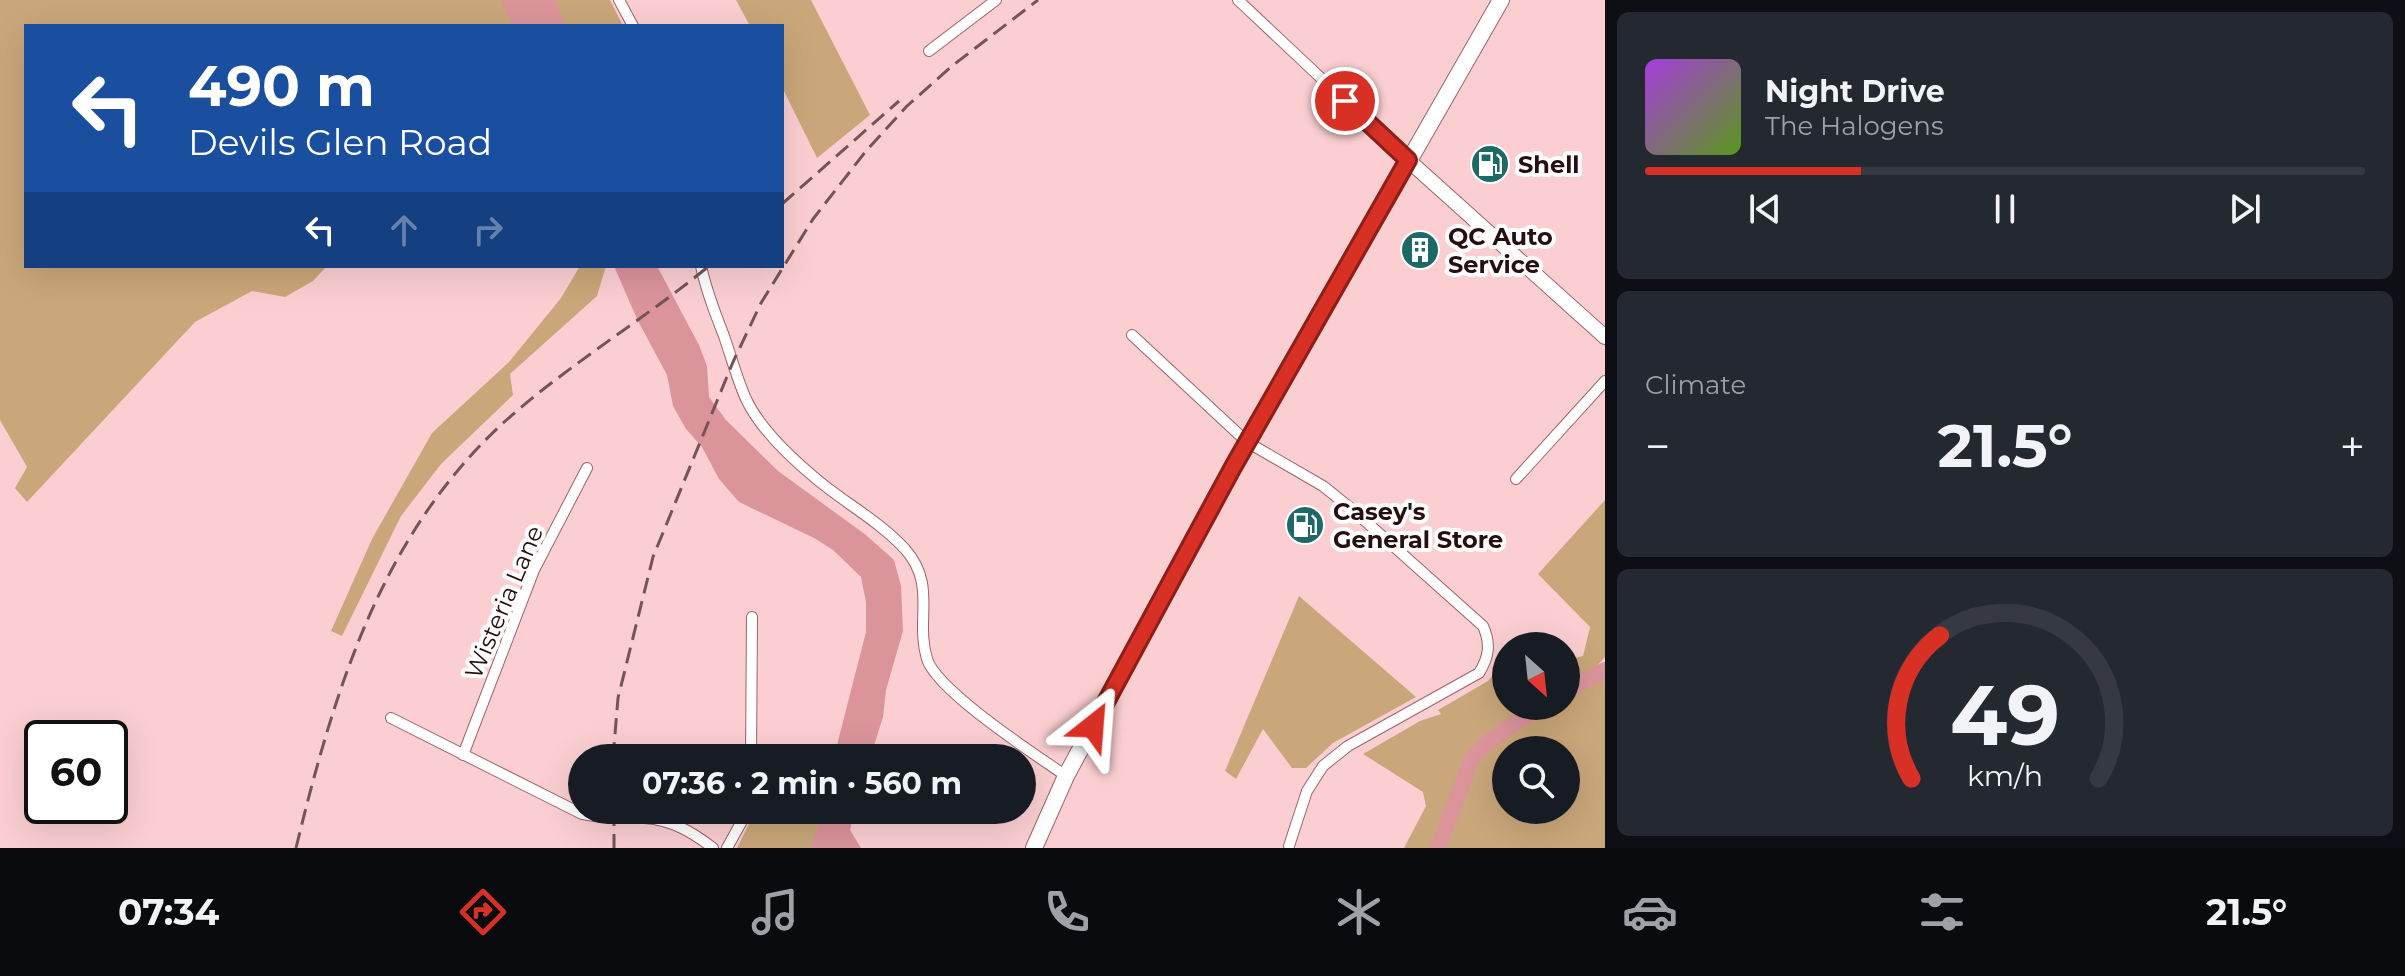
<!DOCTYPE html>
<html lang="en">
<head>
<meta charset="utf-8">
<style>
  :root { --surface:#171b24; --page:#242831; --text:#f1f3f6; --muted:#9ea1a6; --line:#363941; --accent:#d93025 }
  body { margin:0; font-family:Montserrat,sans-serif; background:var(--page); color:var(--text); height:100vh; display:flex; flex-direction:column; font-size:30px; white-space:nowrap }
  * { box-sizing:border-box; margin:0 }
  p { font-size:26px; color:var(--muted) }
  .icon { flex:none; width:44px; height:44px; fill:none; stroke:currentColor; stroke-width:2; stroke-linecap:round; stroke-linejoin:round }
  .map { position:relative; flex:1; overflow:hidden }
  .sheet { display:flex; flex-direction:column; gap:12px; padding:12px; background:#0d0f14; width:800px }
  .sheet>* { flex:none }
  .hud { position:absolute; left:24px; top:24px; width:760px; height:244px; border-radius:0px; box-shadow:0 8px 32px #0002; background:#1a4fa0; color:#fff; overflow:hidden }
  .needle { width:52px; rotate:153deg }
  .tools { position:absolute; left:1492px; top:632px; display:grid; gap:16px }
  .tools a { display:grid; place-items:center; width:88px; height:88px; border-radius:50%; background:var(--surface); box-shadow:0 8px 32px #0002; font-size:40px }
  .speed { position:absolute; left:24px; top:720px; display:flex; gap:16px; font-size:40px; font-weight:700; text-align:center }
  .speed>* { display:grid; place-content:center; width:104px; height:104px; border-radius:50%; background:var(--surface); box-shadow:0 8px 32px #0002; line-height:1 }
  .speed .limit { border:4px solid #111; border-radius:12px; background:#fff; color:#111 }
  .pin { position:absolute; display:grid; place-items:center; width:68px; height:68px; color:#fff; margin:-34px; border:4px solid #fff; border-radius:50%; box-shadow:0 2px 8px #0007 }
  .me { position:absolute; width:88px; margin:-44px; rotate:28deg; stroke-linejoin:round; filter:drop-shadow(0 0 6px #0008) }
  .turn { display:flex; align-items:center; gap:28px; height:168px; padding:0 32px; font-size:36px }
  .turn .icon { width:104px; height:104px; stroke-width:2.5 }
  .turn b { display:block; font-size:56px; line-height:68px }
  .lanes { display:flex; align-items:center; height:76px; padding:0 32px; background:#0003; justify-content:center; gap:40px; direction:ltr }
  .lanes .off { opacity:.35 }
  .big { font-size:60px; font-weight:700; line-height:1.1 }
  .sheet .widget { flex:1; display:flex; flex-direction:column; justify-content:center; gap:12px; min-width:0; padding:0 28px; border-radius:12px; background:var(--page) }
  .sheet .dial { align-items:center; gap:0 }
  .dial svg { height:208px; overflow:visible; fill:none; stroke:var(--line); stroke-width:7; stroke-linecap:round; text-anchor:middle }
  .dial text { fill:var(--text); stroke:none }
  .song { display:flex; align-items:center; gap:24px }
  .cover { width:96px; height:96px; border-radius:12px; background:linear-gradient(135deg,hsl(280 70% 55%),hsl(90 70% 35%)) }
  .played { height:8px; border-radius:4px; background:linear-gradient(90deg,var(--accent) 30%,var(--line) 30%) }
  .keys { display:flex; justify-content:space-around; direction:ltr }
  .heat { display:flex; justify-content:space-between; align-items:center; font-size:44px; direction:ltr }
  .trip { position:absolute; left:568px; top:744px; width:468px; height:80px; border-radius:40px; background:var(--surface); box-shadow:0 8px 32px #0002; font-weight:700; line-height:80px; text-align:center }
  .menu { display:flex; height:128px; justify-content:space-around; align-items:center; background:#090b0e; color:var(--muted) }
  .menu .icon { width:56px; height:56px }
  .menu .selected { color:var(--accent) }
  .menu b { font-size:36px; color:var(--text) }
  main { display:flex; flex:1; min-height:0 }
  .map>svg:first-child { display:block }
  .green { fill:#caa77a; fill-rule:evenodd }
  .water { fill:#dc949b }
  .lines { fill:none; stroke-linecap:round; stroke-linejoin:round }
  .river { stroke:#dc949b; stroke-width:16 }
  .minor-casing { stroke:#a16168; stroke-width:12 }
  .secondary-casing { stroke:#a16168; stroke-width:16 }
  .primary-casing { stroke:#a16168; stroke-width:18 }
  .minor { stroke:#fff; stroke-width:10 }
  .secondary { stroke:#fff; stroke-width:14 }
  .primary { stroke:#fff; stroke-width:16 }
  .rail { stroke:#735457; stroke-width:3; stroke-dasharray:16 8; stroke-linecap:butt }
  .route-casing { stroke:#8d1f18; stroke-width:20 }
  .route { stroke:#d93025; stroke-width:14 }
  .labels { text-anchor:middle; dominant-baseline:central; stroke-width:8; stroke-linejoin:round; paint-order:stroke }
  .poi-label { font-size:24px; font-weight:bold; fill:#260e11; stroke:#fdfdfd; text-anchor:start }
  .street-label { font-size:24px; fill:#260e11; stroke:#fdfdfd }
</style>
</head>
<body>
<main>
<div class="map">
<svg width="1605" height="848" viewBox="0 0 1605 848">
  <rect width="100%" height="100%" fill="#fbcfd2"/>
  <!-- green -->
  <path class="green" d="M0 0H610L623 26H26V266H327L313 281 285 297 252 291 195 322 27 502 15 488 27 467 0 420Z
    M736 0H811L870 115 817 158 782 87V26H750Z
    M580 266H606L597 296 510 374 513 395 441 464 401 516 342 636 331 631 372 539 432 433 509 362 561 298Z
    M1605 500V657L1596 667 1577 679 1584 681 1605 665V848H1404L1426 806 1423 792 1363 754 1420 721 1441 714 1438 710 1488 681 1501 665 1506 666V706H1566V660L1583 656 1590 627 1538 574ZM1506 750H1566V810H1506Z
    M1299 596 1416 697 1333 743 1306 768H1292L1263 729 1236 779 1225 771Z
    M756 810 833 814 824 848H737Z"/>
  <!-- water -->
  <path class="water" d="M501 0H555L566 26H513Z
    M614 266H657L699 345 707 366 709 397 726 420 778 471 866 535 894 560 901 586 903 631 886 690 883 717 870 758H836V749L866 632V602L861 577 833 550 816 539 739 502 719 479 702 447 686 429 673 406 667 375 637 319Z
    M829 810H855L850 830 861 848H811L819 823Z"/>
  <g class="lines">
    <!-- river -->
    <path class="river" d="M1566 691 1605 670
      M1438 848 1472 758 1486 743 1541 706"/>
    <!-- minor casing -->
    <g class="minor-casing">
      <path id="minor" d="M619 0 633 26
        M1238 0 1408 160
        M929 51 996 0
        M701 266C706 290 715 313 724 336 731 356 737 379 746 399 760 429 789 456 814 477 843 502 878 520 905 549 937 585 915 619 927 659 937 691 1036 755 1066 776
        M1132 335 1247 442 1323 486 1354 511 1483 626C1491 644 1489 657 1479 673L1348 746 1323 766 1307 791 1289 846
        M1516 479 1605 381
        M391 718 582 814C607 820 622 816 645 818 672 820 692 832 713 848
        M463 755 534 570 587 468
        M751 758 752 617
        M727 848 748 810"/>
    </g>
    <!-- secondary casing -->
    <g class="secondary-casing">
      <path id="secondary" d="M1408 160 1605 337"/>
    </g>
    <!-- primary casing -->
    <g class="primary-casing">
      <path id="primary" d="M1034 848 1066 776 1204 519 1501 0"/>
    </g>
    <!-- minor -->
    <use href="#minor" class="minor"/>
    <!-- secondary -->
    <use href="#secondary" class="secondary"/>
    <!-- primary -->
    <use href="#primary" class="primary"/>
    <!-- rail -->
    <path class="rail" d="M782 204 899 101
      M613 758 618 698 653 557 733 362 761 303 813 219 866 151 907 106 952 66 1038 0
      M614 810V848
      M296 848C334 692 380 537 502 424 566 366 642 321 709 266"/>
  </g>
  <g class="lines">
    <!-- route casing -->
    <g class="route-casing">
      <path id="route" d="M1093 726 1233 467 1408 160 1345 101"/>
    </g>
    <!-- route -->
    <use href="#route" class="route"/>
  </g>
  <!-- icons -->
  <defs>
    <g id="fuel-disc" transform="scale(2)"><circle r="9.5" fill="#1c6967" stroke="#fdfdfd"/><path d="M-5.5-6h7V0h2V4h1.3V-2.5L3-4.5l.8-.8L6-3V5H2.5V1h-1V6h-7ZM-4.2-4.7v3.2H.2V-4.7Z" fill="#fff"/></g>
    <g id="building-disc" transform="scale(2)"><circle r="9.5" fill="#1c6967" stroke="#fdfdfd"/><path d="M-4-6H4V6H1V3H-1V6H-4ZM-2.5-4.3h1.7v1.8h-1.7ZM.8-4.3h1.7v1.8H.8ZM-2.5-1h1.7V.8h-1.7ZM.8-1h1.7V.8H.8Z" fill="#fff"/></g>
  </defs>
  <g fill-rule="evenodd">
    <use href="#fuel-disc" x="1490" y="164"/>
    <use href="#building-disc" x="1420" y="250"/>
    <use href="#fuel-disc" x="1305" y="525"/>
  </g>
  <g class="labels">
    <!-- poi labels -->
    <g class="poi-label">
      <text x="1518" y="164">Shell</text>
      <text x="1448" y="236">QC Auto<tspan x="1448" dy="28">Service</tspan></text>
      <text x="1333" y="511">Casey's<tspan x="1333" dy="28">General Store</tspan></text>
    </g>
    <!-- street labels -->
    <g class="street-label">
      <text transform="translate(504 602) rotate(-67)">Wisteria Lane</text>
    </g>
  </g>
</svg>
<div class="tools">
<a><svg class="needle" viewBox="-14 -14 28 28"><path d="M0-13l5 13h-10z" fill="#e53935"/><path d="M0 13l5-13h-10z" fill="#9ea1a6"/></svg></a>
<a><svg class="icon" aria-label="search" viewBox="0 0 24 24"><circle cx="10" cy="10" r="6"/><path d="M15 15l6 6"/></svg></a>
</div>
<div class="speed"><div class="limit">60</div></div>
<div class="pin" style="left:1345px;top:101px;background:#d93025"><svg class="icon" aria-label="arrive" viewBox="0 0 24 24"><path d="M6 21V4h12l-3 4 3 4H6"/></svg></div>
<svg class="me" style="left:1093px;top:726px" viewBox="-20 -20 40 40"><path d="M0-17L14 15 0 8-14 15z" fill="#d93025" stroke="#fff" stroke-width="4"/></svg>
<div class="trip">07:36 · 2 min · 560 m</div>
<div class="hud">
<div class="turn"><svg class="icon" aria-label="left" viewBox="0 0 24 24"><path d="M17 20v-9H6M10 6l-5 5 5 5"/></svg><div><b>490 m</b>Devils Glen Road</div></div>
<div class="lanes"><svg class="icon" aria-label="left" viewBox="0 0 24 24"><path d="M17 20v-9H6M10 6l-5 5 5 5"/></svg><svg class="icon off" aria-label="ahead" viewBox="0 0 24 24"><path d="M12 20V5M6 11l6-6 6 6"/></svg><svg class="icon off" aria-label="right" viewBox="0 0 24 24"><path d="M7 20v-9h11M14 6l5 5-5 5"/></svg></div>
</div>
</div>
<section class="sheet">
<div class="widget">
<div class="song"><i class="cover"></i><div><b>Night Drive</b><p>The Halogens</p></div></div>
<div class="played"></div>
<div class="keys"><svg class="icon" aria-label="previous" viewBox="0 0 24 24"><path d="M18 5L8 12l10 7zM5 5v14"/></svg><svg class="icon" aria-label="pause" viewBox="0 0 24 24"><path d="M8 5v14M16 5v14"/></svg><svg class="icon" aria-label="next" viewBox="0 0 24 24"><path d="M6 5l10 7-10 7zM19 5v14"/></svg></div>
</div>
<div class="widget"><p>Climate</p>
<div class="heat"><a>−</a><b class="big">21.5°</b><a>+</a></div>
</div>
<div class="widget dial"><svg viewBox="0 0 100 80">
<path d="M14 69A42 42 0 1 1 86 69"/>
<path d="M14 69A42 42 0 0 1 25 14" stroke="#d93025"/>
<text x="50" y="56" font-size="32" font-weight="700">49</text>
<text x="50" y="72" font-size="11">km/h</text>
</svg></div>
</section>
</main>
<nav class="menu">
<b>07:34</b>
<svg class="icon selected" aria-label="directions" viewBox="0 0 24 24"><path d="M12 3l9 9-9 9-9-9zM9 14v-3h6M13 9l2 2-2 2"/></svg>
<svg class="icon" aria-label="music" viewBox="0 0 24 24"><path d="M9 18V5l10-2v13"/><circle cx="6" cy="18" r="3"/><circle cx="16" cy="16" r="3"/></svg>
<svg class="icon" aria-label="phone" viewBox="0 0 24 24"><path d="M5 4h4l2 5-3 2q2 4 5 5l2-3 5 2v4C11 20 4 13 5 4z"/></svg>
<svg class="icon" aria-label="climate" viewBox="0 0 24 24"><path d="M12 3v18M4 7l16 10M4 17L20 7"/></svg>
<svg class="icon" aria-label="car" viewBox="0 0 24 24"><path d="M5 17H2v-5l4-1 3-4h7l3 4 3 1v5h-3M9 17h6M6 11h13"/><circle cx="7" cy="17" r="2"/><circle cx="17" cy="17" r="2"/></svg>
<svg class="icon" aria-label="filters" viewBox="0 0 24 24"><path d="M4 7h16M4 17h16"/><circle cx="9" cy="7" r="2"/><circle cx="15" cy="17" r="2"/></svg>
<b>21.5°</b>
</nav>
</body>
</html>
